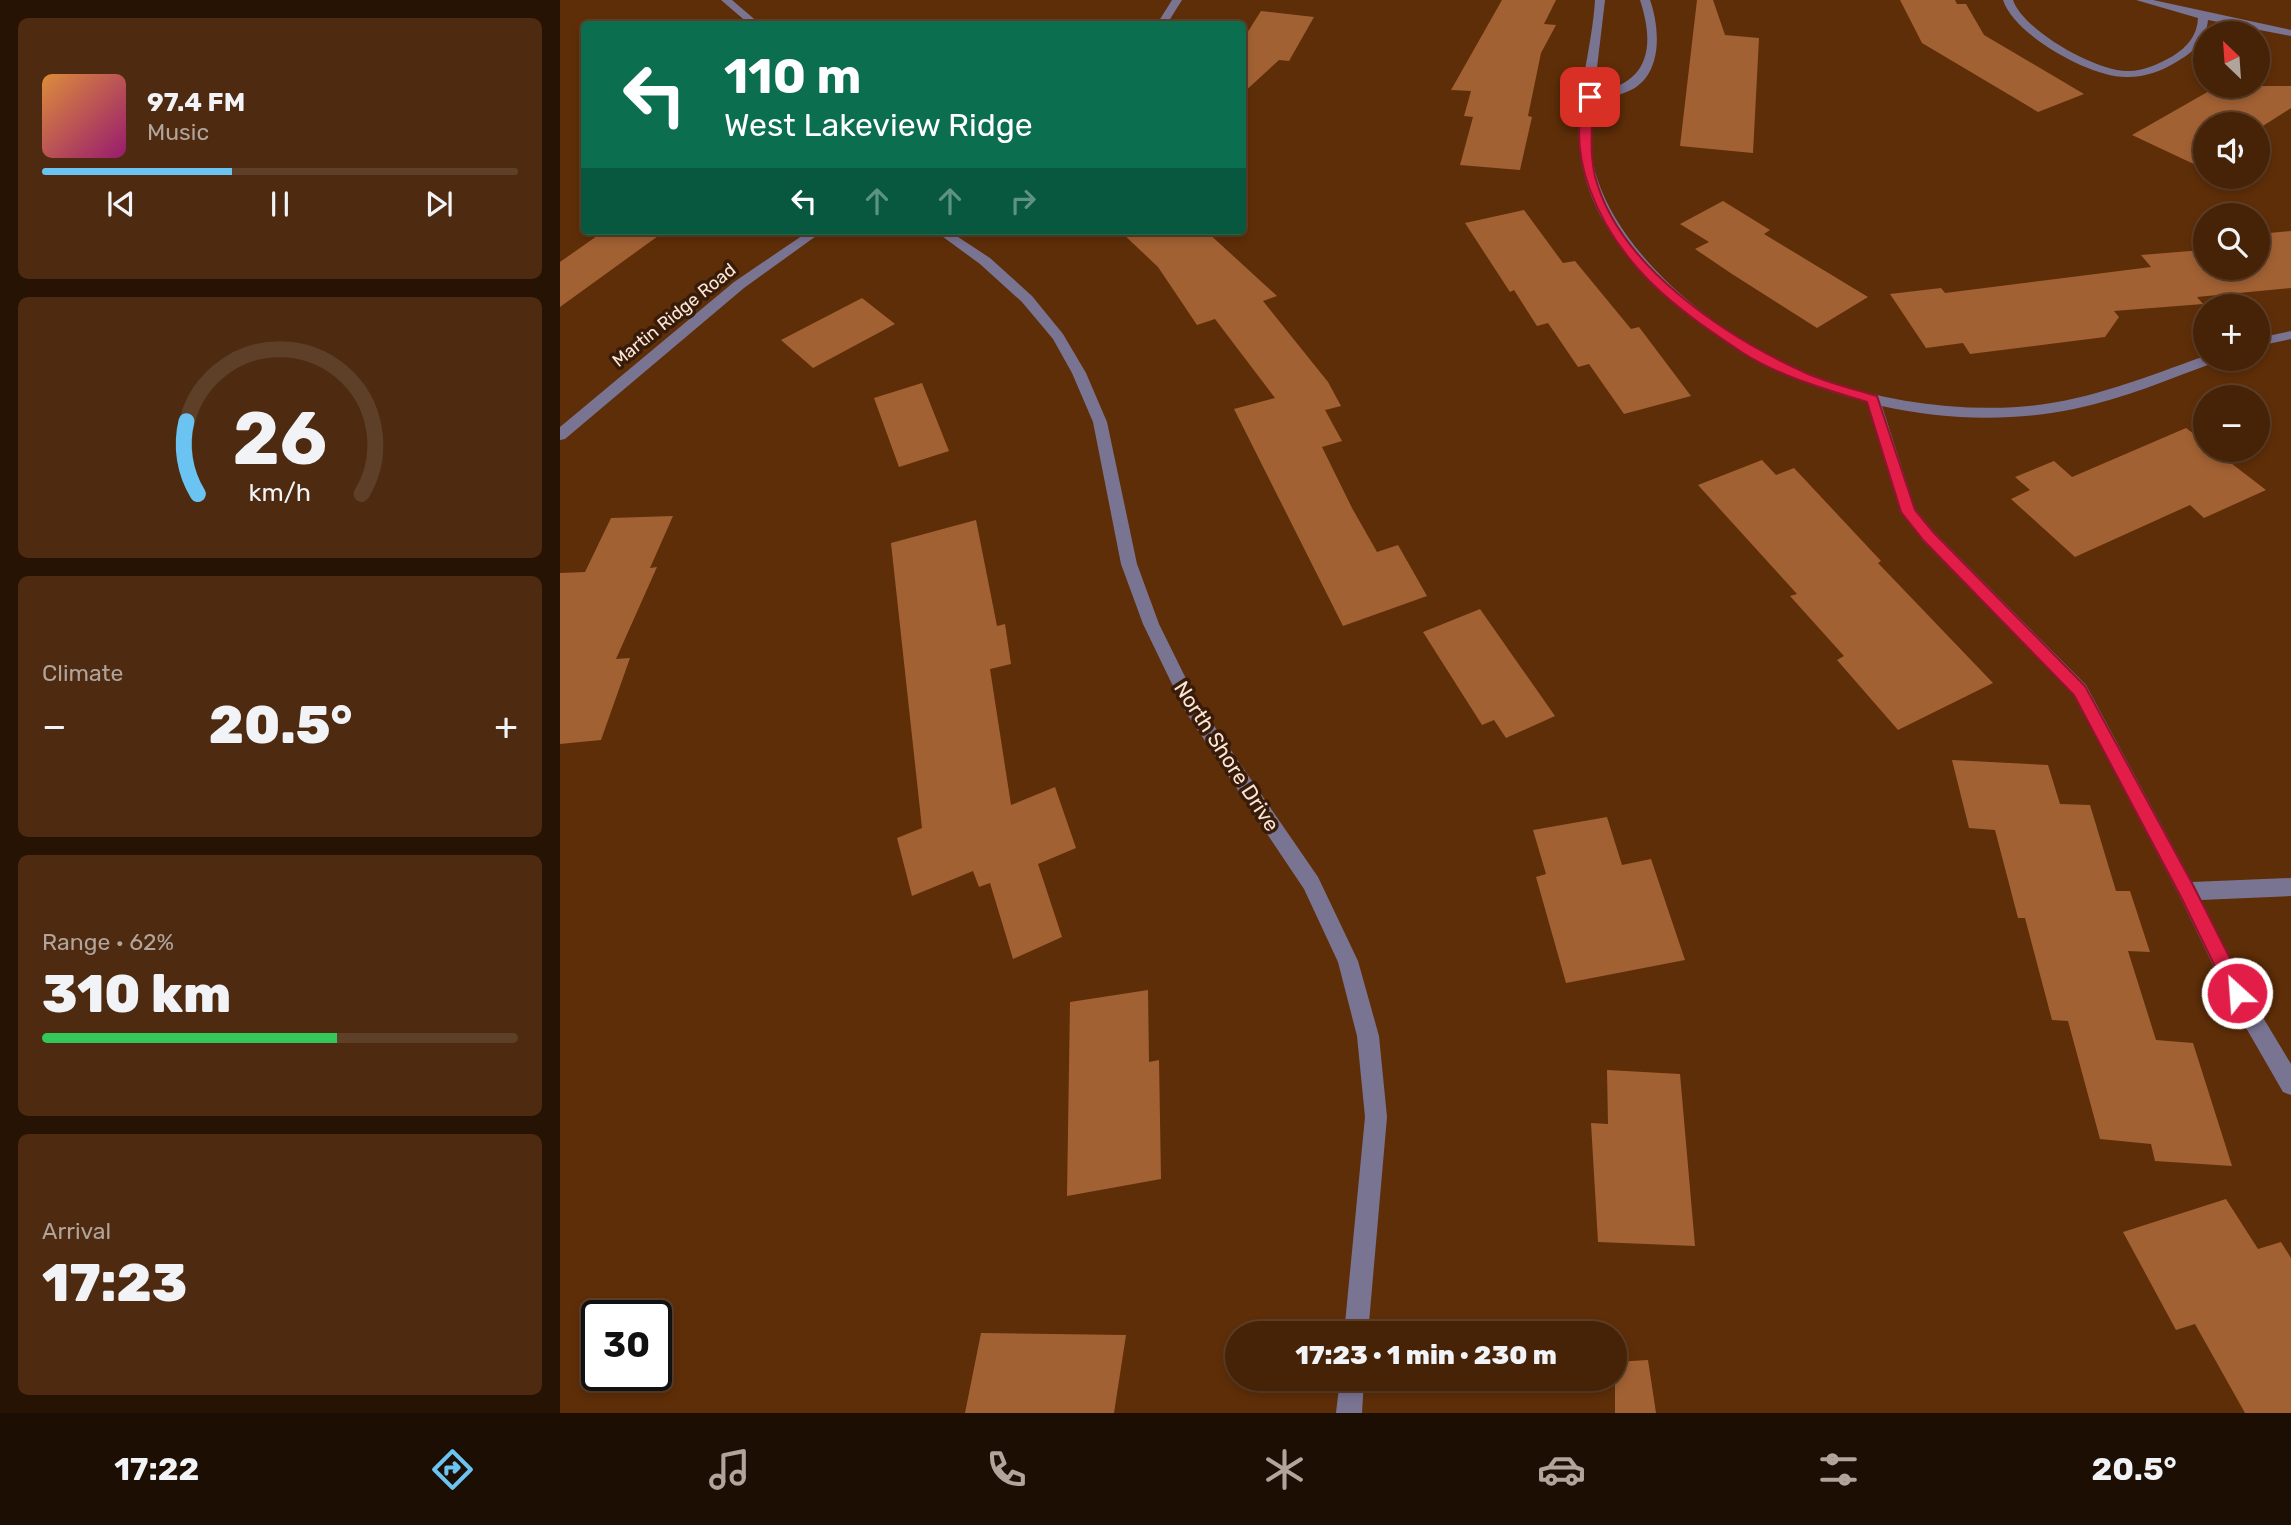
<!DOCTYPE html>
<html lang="en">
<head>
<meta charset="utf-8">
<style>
  :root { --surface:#462206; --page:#4d2a10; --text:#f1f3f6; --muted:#b0a49b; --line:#5e3f28; --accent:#6bc3f2 }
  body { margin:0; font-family:Rubik,sans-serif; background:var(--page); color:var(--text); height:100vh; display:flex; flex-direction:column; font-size:26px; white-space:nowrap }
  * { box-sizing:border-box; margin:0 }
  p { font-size:23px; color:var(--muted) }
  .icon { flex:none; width:38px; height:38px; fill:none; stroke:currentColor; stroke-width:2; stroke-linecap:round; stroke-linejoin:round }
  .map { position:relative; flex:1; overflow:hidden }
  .side { display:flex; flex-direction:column; gap:18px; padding:18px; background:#261303; width:560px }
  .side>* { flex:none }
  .top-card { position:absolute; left:21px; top:21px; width:665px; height:214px; border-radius:7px; box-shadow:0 4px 10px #0003,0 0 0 2px var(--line); background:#0b6e4f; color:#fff; overflow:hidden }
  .needle { width:46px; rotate:335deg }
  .controls { position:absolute; left:1633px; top:21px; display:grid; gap:14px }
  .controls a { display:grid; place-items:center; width:77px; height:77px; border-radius:50%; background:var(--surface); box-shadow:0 4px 10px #0003,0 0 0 2px var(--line); font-size:35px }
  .speed { position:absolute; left:21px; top:1300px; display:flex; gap:14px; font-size:35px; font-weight:700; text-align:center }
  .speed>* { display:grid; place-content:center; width:91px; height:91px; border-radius:50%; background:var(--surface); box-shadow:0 4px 10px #0003,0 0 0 2px var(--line); line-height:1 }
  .speed .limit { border:4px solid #111; border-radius:10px; background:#fff; color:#111 }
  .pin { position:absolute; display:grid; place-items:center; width:60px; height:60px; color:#fff; margin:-30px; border-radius:14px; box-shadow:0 4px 10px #0006 }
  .me { position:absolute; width:77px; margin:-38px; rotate:334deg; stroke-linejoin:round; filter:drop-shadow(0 0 5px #0008) }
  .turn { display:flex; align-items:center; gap:24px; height:147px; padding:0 28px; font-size:32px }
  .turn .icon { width:91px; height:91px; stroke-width:2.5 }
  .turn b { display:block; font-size:49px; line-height:60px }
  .lanes { display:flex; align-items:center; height:66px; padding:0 28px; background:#0003; justify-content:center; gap:35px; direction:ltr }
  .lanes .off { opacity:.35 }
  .big { font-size:52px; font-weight:800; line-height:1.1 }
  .side .tile { flex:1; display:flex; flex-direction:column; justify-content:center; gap:10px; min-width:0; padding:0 24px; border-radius:10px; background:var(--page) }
  .side .dial { align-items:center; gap:0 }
  .dial svg { height:182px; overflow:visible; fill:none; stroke:var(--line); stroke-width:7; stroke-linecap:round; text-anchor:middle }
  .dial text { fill:var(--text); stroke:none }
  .song { display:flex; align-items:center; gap:21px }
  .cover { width:84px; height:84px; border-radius:10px; background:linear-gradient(135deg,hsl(30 70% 55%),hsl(320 70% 35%)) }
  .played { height:7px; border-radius:4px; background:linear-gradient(90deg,var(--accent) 40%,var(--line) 40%) }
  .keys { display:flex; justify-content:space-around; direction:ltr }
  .heat { display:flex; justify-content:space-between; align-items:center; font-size:38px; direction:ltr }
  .charge { height:10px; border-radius:5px; background:linear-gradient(90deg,#34c759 62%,var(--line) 0) }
  .trip { position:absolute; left:665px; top:1321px; width:402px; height:70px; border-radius:35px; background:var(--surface); box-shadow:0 4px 10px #0003,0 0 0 2px var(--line); font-weight:800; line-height:70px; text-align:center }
  .menu { display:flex; height:112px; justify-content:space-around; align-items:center; background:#1c0e02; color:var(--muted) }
  .menu .icon { width:49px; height:49px }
  .menu .on { color:var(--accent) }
  .menu b { font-size:32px; color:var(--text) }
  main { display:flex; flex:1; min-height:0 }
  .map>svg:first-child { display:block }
  .building { fill:#a26133 }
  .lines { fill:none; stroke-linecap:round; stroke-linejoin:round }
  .minor { fill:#7a7493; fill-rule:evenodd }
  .route { fill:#e11d48; stroke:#92132f; stroke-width:2 }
  .labels { text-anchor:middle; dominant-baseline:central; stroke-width:7; stroke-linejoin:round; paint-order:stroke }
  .far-street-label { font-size:18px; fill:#fce5d7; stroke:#371c09 }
  .street-label { font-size:21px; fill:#fce5d7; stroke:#371c09 }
</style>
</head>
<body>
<main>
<section class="side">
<div class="tile">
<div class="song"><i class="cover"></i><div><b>97.4 FM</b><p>Music</p></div></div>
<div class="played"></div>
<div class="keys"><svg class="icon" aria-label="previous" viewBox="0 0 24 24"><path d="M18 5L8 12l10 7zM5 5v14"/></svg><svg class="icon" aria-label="pause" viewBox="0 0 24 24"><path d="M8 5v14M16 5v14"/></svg><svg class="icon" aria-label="next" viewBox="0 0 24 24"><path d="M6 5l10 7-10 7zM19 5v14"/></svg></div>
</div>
<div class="tile dial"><svg viewBox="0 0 100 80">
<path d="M14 69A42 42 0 1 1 86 69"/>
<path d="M14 69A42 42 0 0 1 9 37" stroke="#6bc3f2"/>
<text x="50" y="56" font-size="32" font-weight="700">26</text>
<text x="50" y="72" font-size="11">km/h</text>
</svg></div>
<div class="tile"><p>Climate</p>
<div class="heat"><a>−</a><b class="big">20.5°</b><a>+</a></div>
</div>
<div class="tile"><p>Range · 62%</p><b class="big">310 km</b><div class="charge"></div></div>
<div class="tile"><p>Arrival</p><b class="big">17:23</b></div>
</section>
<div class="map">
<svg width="1731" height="1413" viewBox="0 0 1731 1413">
  <rect width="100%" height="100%" fill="#5e2e08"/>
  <!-- building -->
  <path class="building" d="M942 0H996L984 24 996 25 981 53 968 116 972 117 960 170 900 165 913 117 904 116 911 91 891 90Z
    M1137 0H1153L1165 35 1199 38 1193 153 1120 146Z
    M1340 0H1395L1397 4H1406L1424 35 1524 94 1478 112 1362 43Z
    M701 11 754 17 729 61 719 60 682 94V41Z
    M1658 86H1731V108L1698 129V124H1645V162L1638 166 1572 135Z
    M1163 201 1210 230 1204 234 1308 297 1257 328 1172 274 1135 249 1149 242 1120 224Z
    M964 210 1003 263 1015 261 1071 329 1079 327 1131 396 1064 414 1029 364 1018 367 988 323 977 326 954 290 950 292 905 223Z
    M44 231H105L0 307V262Z
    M560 231H646L717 296 703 301 768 382 781 406 765 410 782 441 762 447 792 508 817 552 838 545 867 596 783 626 674 409 715 398 655 319 637 325 598 267Z
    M1731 231V288L1637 297 1643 304 1554 311 1559 317 1545 337 1410 354 1403 343 1366 348 1330 294 1381 288 1385 293 1591 267 1581 255 1643 250 1634 239 1645 238V268H1698V234Z
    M302 298 335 324 253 368 221 340Z
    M362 383 389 451 339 467 314 398Z
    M1626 428 1645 442V450H1654L1706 490 1644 518 1630 505 1515 557 1451 499 1470 490 1455 477 1494 461 1512 477Z
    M1202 460 1216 475 1234 468 1321 561 1318 563 1433 683 1338 730 1277 660 1284 656 1230 596 1237 594 1138 485Z
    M113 516 90 568 97 567 56 659 70 658 41 740 0 744V573L25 572 51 518Z
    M416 520 437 626 445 624 451 664 430 669 451 805 495 787 516 848 478 864 502 937 453 959 430 883 419 887 413 871 352 896 337 838 362 828 331 543Z
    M920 609 995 716 946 738 934 720 922 725 863 632Z
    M1392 760 1488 765 1500 804 1530 805 1556 891H1570L1590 952 1568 951 1596 1040 1633 1043 1672 1166 1595 1161 1591 1144 1540 1139 1508 1021 1492 1020 1465 918H1458L1435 830 1409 828Z
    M1047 817 1062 865 1091 859 1125 960 1006 983 976 877 986 874 973 830Z
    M588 990 589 1062 599 1060 601 1179 507 1196 510 1002Z
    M1047 1070 1120 1074 1135 1246 1038 1242 1031 1123 1048 1124Z
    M1666 1199 1698 1249 1721 1242 1731 1258V1413H1685L1635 1324 1616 1330 1563 1232Z
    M421 1333 566 1335 554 1413H405Z
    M1088 1360 1096 1413H1055V1362Z"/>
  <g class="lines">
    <!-- minor -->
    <path class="minor" d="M161 0H172L200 24H189Z
      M612 0H622L607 24H597Z
      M1035 0H1045L1034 93C1088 84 1096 49 1080 0H1090C1100 28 1103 74 1071 90 1059 96 1046 98 1033 100 1030 126 1029 153 1037 178 1066 268 1178 350 1264 380 1325 401 1392 411 1457 407 1523 403 1583 378 1645 356V359H1658L1656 362C1609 379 1563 399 1514 409 1451 422 1384 420 1322 406L1355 509 1375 533 1526 685 1632 882 1731 878V896L1641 900 1684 986 1731 1064V1095L1723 1092 1670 1000 1620 897 1514 695 1363 541 1340 511 1307 402C1197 377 1040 279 1021 159 1012 107 1032 52 1035 0Z
      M1443 0H1453C1463 30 1536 72 1568 71 1585 71 1598 64 1613 56 1628 46 1637 36 1638 18L1576 0H1593L1731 30V36L1648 20C1646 40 1635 51 1618 61 1602 71 1586 77 1567 77 1531 78 1454 35 1443 0Z
      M249 231H263L184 288 5 439 0 440V427L174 282Z
      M375 231H389L430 258 472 296 503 334 526 373 547 422 577 564 599 624 637 701 758 877 798 961 819 1036 827 1117 808 1334H784L805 1117 797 1036 778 962 744 889 625 711 583 624 561 564 533 422 512 373 493 339 462 302 420 264Z
      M1731 331V339L1698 346V338Z
      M780 1379H804L802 1413H776Z"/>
  </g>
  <!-- route -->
  <path class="route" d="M1026 94 1035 97C1032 124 1029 149 1035 176 1058 266 1166 337 1246 373 1268 383 1294 389 1317 396L1355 510 1374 533 1525 686 1633 885 1684 986 1687 993 1684 999 1677 1002 1671 999 1621 897 1514 695 1364 541 1341 512 1307 402C1265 389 1221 377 1183 353 1148 330 1107 302 1079 270 1039 225 1004 155 1026 94Z"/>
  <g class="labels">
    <!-- far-street labels -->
    <g class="far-street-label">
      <text transform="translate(114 315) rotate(-39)">Martin Ridge Road</text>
    </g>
    <!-- street labels -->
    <g class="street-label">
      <text transform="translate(667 756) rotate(57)">North Shore Drive</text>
    </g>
  </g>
</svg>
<div class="controls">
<a><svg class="needle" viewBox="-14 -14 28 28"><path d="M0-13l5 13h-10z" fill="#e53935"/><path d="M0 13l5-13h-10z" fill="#b0a49b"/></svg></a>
<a><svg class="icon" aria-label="sound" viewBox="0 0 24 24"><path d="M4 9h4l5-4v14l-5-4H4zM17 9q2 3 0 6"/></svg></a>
<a><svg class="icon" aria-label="search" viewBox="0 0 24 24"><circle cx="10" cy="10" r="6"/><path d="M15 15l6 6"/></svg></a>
<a>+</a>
<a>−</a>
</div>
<div class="speed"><div class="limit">30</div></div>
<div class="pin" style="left:1030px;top:97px;background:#d93025"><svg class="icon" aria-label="arrive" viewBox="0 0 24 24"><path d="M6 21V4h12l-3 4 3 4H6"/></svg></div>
<svg class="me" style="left:1677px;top:993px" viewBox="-20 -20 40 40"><circle r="17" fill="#e11d48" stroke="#fff" stroke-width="3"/><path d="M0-11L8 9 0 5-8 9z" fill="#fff"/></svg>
<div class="trip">17:23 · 1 min · 230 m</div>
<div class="top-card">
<div class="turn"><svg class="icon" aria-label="left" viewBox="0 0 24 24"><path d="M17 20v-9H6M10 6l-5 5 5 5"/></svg><div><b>110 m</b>West Lakeview Ridge</div></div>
<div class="lanes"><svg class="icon" aria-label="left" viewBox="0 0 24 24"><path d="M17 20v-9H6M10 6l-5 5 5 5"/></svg><svg class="icon off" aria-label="ahead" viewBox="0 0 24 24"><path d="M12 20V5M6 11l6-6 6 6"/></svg><svg class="icon off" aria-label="ahead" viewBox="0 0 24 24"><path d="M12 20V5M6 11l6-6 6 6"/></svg><svg class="icon off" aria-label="right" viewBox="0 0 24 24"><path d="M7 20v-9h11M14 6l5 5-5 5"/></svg></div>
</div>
</div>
</main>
<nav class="menu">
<b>17:22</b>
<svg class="icon on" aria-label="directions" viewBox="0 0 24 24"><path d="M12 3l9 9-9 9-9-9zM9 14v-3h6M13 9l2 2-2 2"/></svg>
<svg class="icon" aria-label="music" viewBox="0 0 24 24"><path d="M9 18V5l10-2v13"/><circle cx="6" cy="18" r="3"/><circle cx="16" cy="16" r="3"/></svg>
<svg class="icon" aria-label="phone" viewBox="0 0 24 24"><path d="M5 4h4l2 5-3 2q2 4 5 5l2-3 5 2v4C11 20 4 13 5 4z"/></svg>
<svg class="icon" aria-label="climate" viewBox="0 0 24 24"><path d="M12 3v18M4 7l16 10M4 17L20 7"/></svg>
<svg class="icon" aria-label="car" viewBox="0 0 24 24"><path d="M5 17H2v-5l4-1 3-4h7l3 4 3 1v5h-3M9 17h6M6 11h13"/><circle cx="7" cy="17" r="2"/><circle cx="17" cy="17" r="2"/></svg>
<svg class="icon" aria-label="filters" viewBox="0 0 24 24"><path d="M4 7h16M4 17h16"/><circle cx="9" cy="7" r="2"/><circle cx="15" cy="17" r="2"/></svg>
<b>20.5°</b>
</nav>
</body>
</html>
